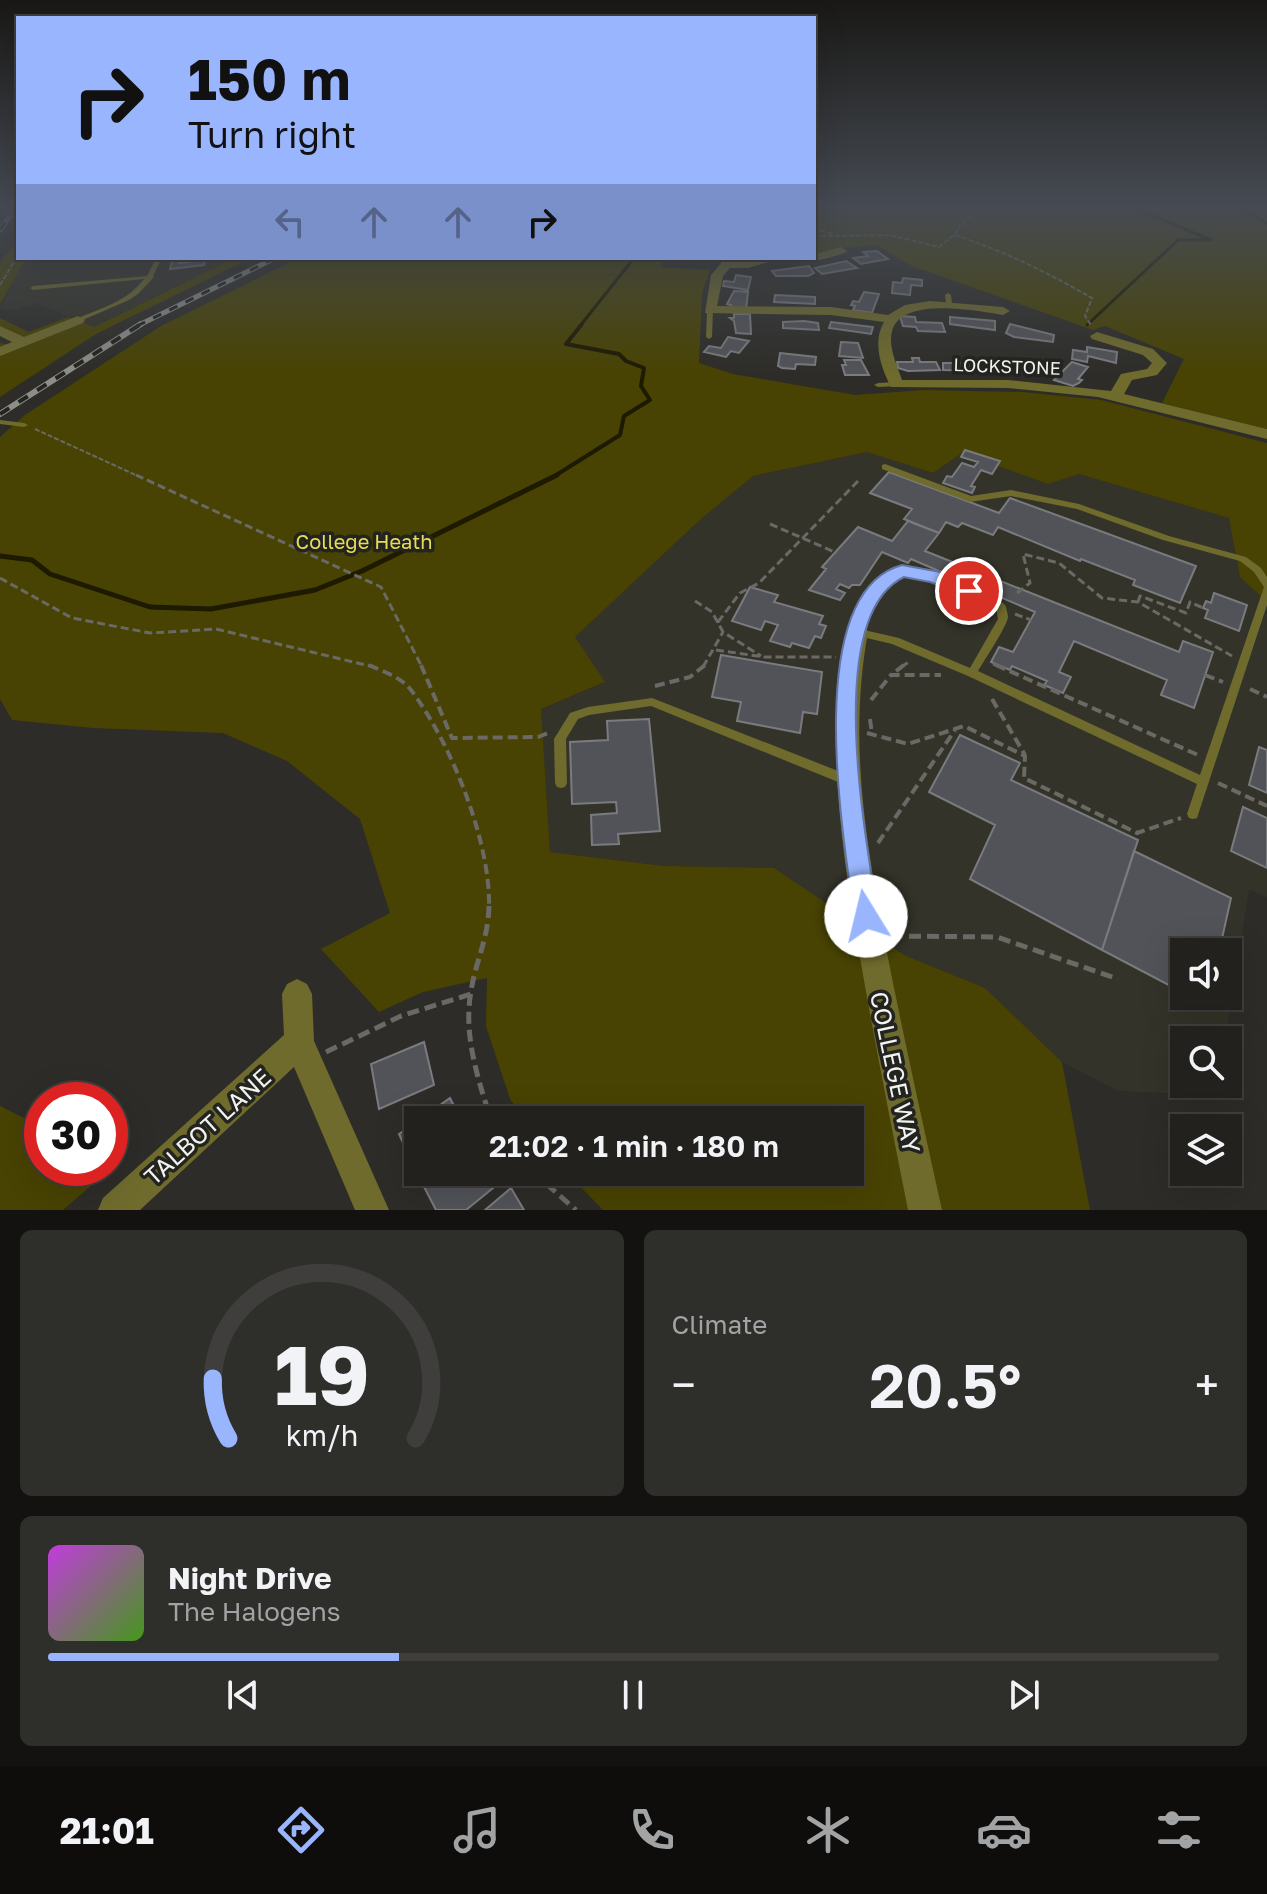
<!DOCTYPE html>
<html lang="en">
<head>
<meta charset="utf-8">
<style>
  :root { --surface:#22211e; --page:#2e2e2b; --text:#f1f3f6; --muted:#a2a3a4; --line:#3f3e3c; --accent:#99b5fd }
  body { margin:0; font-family:"Golos Text",sans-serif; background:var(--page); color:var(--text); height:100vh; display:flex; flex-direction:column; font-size:30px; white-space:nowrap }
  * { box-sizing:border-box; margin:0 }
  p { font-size:26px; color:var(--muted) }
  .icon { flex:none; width:44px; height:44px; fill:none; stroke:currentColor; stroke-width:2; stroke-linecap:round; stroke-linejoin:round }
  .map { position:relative; height:1210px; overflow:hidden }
  .side { display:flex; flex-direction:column; gap:20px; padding:20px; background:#131210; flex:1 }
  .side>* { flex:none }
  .guide { position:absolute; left:16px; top:16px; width:800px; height:244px; border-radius:0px; box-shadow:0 8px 32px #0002,0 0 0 2px var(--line); background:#99b5fd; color:#111; overflow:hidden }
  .buttons { position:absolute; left:1170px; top:938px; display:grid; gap:16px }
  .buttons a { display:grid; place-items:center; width:72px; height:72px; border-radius:0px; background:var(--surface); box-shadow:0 8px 32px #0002,0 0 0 2px var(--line); font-size:40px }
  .speed { position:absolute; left:24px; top:1082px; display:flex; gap:16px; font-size:40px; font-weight:700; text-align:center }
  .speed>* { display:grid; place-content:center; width:104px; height:104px; border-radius:50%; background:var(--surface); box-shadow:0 8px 32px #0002,0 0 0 2px var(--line); line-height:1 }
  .speed .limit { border:12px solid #d22; background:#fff; color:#111 }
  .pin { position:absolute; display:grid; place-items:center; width:68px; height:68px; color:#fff; margin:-34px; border:4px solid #fff; border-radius:50%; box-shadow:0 2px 8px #0007 }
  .me { position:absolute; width:88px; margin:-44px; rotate:351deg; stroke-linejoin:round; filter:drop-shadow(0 0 6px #0008) }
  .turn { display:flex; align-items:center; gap:28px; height:168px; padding:0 40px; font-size:36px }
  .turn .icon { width:104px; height:104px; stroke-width:2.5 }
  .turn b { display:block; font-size:56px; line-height:68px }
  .lanes { display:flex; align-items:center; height:76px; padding:0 40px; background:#0003; justify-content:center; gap:40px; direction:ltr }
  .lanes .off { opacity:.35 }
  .big { font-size:60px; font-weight:600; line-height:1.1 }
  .side .card { flex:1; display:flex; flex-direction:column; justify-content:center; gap:12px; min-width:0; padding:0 28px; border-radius:12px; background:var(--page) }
  .side .dial { align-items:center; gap:0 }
  .dial svg { height:208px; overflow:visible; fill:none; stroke:var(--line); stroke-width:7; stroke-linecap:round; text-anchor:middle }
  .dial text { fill:var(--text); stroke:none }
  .song { display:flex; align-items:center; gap:24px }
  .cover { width:96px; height:96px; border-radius:12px; background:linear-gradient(135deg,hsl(290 70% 55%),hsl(100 70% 35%)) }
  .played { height:8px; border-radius:4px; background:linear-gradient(90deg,var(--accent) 30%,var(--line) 30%) }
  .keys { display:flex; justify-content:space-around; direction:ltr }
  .heat { display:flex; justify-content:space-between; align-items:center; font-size:44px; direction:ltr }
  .side .tiles { flex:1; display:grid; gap:20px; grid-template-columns:1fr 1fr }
  .card:last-child { grid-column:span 2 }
  .trip { position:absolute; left:404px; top:1106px; width:460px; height:80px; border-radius:0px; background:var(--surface); box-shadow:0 8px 32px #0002,0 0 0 2px var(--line); font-weight:600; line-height:80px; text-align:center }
  .tabs { display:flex; height:128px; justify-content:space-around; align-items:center; background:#0e0d0c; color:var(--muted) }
  .tabs .icon { width:56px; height:56px }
  .tabs .current { color:var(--accent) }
  .tabs b { font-size:36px; color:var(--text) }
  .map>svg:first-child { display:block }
  .built { fill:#343329; fill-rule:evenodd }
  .green { fill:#484302 }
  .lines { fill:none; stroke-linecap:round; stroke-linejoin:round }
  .stream-far2 { stroke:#1d1a00; stroke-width:3 }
  .stream-far1 { stroke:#1d1a00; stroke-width:4 }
  .stream { stroke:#1d1a00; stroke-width:5 }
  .building { fill:#525358; stroke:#797b7f; stroke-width:2 }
  .path-far3 { stroke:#6a6965; stroke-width:2; stroke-dasharray:5 2; stroke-linecap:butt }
  .path-far2 { stroke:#6a6965; stroke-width:3; stroke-dasharray:8 4; stroke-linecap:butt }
  .path-far1 { stroke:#6a6965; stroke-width:4; stroke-dasharray:10 5; stroke-linecap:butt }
  .path { stroke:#6a6965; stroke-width:5; stroke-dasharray:12 6; stroke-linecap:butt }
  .service { fill:#6f6b2d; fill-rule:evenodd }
  .minor { fill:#6f6b2d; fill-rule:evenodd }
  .rail-far1-casing { stroke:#8d8d89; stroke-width:5 }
  .rail-casing { stroke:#8d8d89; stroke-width:6 }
  .rail-far1 { stroke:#23231f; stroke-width:3; stroke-dasharray:9; stroke-linecap:butt }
  .rail { stroke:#23231f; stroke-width:4; stroke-dasharray:11; stroke-linecap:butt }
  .route { fill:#99b5fd; stroke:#6376a4; stroke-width:2 }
  .labels { text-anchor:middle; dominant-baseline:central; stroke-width:7; stroke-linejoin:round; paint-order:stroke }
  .far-street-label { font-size:18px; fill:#f2f2ef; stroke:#23231f }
  .park-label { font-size:20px; fill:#e7dc55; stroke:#23231f }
  .near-street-label { font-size:24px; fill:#f2f2ef; stroke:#23231f }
</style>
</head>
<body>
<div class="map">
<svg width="1267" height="1210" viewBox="0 0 1267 1210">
  <rect width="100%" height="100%" fill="#2d2c28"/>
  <!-- built -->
  <path class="built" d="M27 258H234L93 327 36 303 15 310 0 308Z
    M867 452 933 473 962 453 1048 484 1079 474 1230 518 1240 577 1267 602V897L1249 890 1225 1040H1184V1084H1218L1216 1095 1118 1091 1062 1062 985 988 904 955 774 868 664 866 550 852 541 709 604 683 575 637 702 518 753 476ZM1184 952H1228V996H1184Z"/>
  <!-- green -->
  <path class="green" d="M814 206H1148L1164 209 1267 206V429L1162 403 1184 359 1105 326 1093 330 912 266 877 245 833 249 814 254Z
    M18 240V258H27L0 304V262Z
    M234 258H251L96 334 0 397V343L15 346 22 342 0 330V318L29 332 68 317 94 327Z
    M299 258H662L661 267 710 270 702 293 699 363 733 374 855 395 924 390 1023 392 1101 400 1267 443V602L1240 577 1229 518 1079 474 1048 484 962 453 933 473 867 452 753 476 702 518 575 637 605 682 541 709 550 852 664 866 774 868 904 955 985 988 1062 1062 1090 1210H603L566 1172H850V1120H526L510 1099 486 1026 487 978 423 992 379 1012 321 949 390 913 360 819 287 761 223 733 93 728 12 720 0 699V437L25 415 161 326Z
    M0 1106 42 1127V1168H110V1162L115 1165 63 1210H0Z"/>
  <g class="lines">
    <!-- stream-far2 -->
    <path class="stream-far2" d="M992 206H1049
      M1152 206H1194
      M1220 206 1242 209 1267 223
      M1087 325 1178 240H1211L1130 206
      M580 326 634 258"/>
    <!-- stream-far1 -->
    <path class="stream-far1" d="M553 477 620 435 624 416 650 400 641 386 644 368 626 361 619 354 566 344 582 324"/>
    <!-- stream -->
    <path class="stream" d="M0 556 32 560 50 574 150 607 211 609 315 590 362 571 557 475"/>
  </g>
  <!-- building -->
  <path class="building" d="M877 251 888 259 861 264 853 258 868 256 863 252Z
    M173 258H180L179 263 205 260 204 265 170 269Z
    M846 261 857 268 822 274 815 268Z
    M809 266 814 273 808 276H776L772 271Z
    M736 275 751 277 748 290 723 286 724 281 734 282Z
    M903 278 922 280V286L911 285 910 295 892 293 893 282 902 283Z
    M734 291 748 292 746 310 730 308 731 305 727 304Z
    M864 292 879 294 872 313 853 310 855 306 851 305 853 301 859 302Z
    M775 295 815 297V304L774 302Z
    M734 314H750L751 334 736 333 734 321 730 318H734Z
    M900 316 915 317 916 322 942 323 945 332 918 331 916 327 903 326Z
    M950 317 995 321V330L950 324Z
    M804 321 818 323 819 330 783 328V322Z
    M831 322 873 327 871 334 829 328Z
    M1010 324 1054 335 1053 342 1014 337 1006 333Z
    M728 337 749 341 739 353 731 351 726 357 704 352 709 346 721 348Z
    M841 342 858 343 863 358 839 356Z
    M1087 347 1117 352 1116 363 1088 356 1087 362 1072 359 1073 350 1087 352Z
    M780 353 816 357 815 365 796 364 795 369 782 368 778 366Z
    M912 358H919L920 362H936L940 370 908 371 898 368 897 362H913Z
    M844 360H861L869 375H845L842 365H846Z
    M995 362 1025 365 1026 373 995 371Z
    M1072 362 1088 367 1078 379 1082 380 1079 383 1073 386 1054 380Z
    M943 363H987L991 371 943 370Z
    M965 450 1000 461 992 474 981 470 971 486 975 487 972 493 943 483 947 476 952 477 962 463 974 467 978 462 961 457Z
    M889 472 999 513 1010 498 1196 566 1180 603 1133 585 1135 580 1081 559 1080 561 998 527 993 535 962 523 958 527 946 522 939 533 904 519 912 509 870 493Z
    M908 521 939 533 925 551 1179 652 1183 641 1213 652 1194 708 1161 695 1167 680 1074 641 1059 672 1071 677 1063 693 1044 685 1047 681 1012 666 1010 670 991 662 999 647 1013 652 1035 612 911 559 908 563 882 552 860 585H852L849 588 840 584 836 589 845 593 840 600 809 590 826 569 822 567 858 527 892 541Z
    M750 587 778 595 774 602 823 616 819 624 826 626 821 638 815 636 809 648 792 643 790 647 770 641 778 625 765 621 761 630 732 621Z
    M1214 593 1247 605 1239 631 1205 618 1208 610 1203 608 1206 601 1211 603Z
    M721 655 822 672 817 714 803 712 800 733 737 721 741 702 712 697Z
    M649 719 660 831 618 834 619 844 592 845 591 815 617 813 616 802 572 804 570 742 608 740 607 721Z
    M960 735 1020 763 1011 780 1138 840 1102 950 970 879 995 825 929 792Z
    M1259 747 1267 750V793L1249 785Z
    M1243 807 1267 818V868L1231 851Z
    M1134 851 1231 898 1219 952H1184V993L1102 950Z
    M424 1042 434 1085 379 1109 371 1064Z
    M450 1098 461 1120H419Z
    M418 1121V1167L415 1169 399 1134Z
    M435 1172H491L498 1184 466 1210H436L422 1183Z
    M511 1188 524 1210H485Z"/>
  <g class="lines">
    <!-- path-far3 -->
    <path class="path-far3" d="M814 229 834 234
      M955 235 960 225 982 206
      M814 236 890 235 939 247 954 235C1003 250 1048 273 1092 298L1085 316 1091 325
      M0 285 18 255
      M35 429 140 477"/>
    <!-- path-far2 -->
    <path class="path-far2" d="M136 475 381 587 422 667
      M770 524 837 553
      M0 578 72 618 150 633 216 629 374 667
      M1017 593 1030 583 1023 554 1059 563 1102 598 1138 602 1232 656
      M695 601 712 612 723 632 761 656
      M1138 602 1140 596 1186 613 1190 602 1203 608
      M1015 614 1031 620
      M718 622 740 593 759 583 860 479
      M716 650 764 657H836
      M993 664 1001 667
      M703 667 723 632
      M901 667 909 662"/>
    <!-- path-far1 -->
    <path class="path-far1" d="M369 665C384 672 401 677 411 690 451 743 491 842 489 908
      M421 665 452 738 538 737 548 733
      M904 665 891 675H941
      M996 665 1198 755
      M1205 675 1223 682
      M655 686 690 677 705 665
      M1250 689 1267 697
      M992 699 1025 755
      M871 700 891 675
      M870 719 872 734
      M867 733 908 744 964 726 1025 756 1024 778 1137 833 1181 818
      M1218 783 1267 806
      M878 843 955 730"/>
    <!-- path -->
    <path class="path" d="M489 906C488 940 476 960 471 991 463 1035 478 1079 491 1120
      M891 936 997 937 1118 979
      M326 1052 401 1016 471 994
      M533 1172 576 1210"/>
    <!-- service -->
    <path class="service" d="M156 258H162L153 276 154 277 138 294 129 300 78 322 75 320 76 319C101 308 127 302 144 279L33 290 30 288 33 286 147 276Z
      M948 293 951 295 952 303 949 305 946 303 945 295Z
      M710 308 713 310 712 337 709 339 706 337 707 310Z
      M896 382H899V386L878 387 874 385 878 383Z
      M0 420 24 423 28 425 24 427 0 424Z
      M885 464 971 496 1011 490 1079 504 1169 536 1246 557 1261 568 1267 577V605L1197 818 1193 819 1189 818 1187 814 1197 784 968 676 892 644 854 635 853 632C859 615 864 595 877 582 887 574 900 570 912 570 927 570 997 593 1005 605 1006 606 1008 615 1008 617 1007 626 984 661 978 671L1200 775 1264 587 1254 572 1240 561 1163 540 1077 509 1011 496 970 502 882 469V465ZM912 576C940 581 965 593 991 604L996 608 998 619 970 668 899 638 864 630C873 601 879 581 912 576Z
      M652 698 851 776 853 780 851 784 847 785 843 784 651 706 589 715 578 719 566 739 567 783 565 787 561 788 557 787 555 783 554 739 570 713 588 707Z"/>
    <!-- minor -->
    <path class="minor" d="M841 247 847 251 845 253C827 258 801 268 784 258H814V254Z
      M721 258H782L748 268H730L723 276 717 306 831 307 888 315 905 305 930 301 1003 307 1010 311 1003 315C977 311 902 296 892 331 888 347 897 365 902 380H1008L1111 391 1121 374 1147 369 1152 363 1143 355 1092 339 1090 336 1097 332 1153 349 1167 363 1157 375 1132 380 1124 394 1267 429V439L1098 397 1008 388 891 387C881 368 872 342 884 322L831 315 705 313 711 275 721 263Z
      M78 316 85 320 83 323 0 356V347L12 342 0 336V326L24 337Z
      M858 625 865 627 868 632C848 741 866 845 887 953 904 1039 923 1124 942 1210H908C891 1124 874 1039 859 952 841 844 825 741 848 632L851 627Z
      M297 979 307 984 312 994 314 1041 389 1210H355L294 1067 140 1210H98L103 1198 284 1035 282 994 287 984Z"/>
    <!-- rail-far1 casing -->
    <g class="rail-far1-casing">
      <path id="rail-far1" d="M0 230 17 206
        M137 326 275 258"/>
    </g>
    <!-- rail casing -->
    <g class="rail-casing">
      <path id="rail" d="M0 414 141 324"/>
    </g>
    <!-- rail-far1 -->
    <use href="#rail-far1" class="rail-far1"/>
    <!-- rail -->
    <use href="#rail" class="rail"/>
  </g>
  <!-- sky -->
  <linearGradient id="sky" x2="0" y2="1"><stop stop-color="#191816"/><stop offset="0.55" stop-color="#464b53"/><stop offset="1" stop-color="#464b53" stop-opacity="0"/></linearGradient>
  <rect width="1267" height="375" fill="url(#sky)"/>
  <!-- route -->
  <path class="route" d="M902 565 940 572 975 587 978 591 969 597 930 582 904 577C822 617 867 843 878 916L875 924 866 928 857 924 854 916C844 839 800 593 902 565Z"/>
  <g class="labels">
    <!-- far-street labels -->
    <g class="far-street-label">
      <text transform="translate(1007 366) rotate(2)">LOCKSTONE</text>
    </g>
    <!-- park labels -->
    <g class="park-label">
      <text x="364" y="541">College Heath</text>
    </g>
    <!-- near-street labels -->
    <g class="near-street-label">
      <text transform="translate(896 1072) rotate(78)">COLLEGE WAY</text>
      <text transform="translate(207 1126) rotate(-42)">TALBOT LANE</text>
    </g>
  </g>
</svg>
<div class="buttons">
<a><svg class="icon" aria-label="sound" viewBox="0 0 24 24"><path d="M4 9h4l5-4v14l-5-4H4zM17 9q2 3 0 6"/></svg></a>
<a><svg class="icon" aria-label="search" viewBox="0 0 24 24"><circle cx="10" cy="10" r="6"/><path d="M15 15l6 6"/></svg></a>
<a><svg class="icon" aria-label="layers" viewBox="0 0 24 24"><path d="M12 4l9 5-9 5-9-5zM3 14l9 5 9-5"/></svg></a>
</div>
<div class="speed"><div class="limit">30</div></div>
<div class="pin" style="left:969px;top:591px;background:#d93025"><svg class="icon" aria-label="arrive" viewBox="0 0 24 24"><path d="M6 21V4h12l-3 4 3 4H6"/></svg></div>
<svg class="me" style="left:866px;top:916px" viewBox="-20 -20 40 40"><circle r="19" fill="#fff"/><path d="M0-13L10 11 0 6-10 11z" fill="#99b5fd"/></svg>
<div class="trip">21:02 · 1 min · 180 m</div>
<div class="guide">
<div class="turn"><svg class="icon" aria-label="right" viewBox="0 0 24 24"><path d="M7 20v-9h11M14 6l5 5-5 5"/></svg><div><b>150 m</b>Turn right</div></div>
<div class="lanes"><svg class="icon off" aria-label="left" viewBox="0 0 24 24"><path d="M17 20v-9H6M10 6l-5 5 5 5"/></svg><svg class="icon off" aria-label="ahead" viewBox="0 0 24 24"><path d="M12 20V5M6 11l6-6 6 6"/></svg><svg class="icon off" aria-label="ahead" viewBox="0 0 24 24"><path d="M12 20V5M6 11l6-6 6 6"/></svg><svg class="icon" aria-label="right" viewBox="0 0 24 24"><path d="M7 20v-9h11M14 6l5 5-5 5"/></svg></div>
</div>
</div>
<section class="side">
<div class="tiles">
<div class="card dial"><svg viewBox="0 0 100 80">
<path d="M14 69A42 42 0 1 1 86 69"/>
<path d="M14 69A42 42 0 0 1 8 46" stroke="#99b5fd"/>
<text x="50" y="56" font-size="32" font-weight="700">19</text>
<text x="50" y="72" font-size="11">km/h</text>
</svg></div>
<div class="card"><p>Climate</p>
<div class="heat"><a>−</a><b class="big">20.5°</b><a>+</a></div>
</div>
<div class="card">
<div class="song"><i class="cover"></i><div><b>Night Drive</b><p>The Halogens</p></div></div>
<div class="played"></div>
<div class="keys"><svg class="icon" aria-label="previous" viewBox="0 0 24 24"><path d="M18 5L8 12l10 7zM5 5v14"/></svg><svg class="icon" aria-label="pause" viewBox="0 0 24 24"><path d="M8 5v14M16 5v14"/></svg><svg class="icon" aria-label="next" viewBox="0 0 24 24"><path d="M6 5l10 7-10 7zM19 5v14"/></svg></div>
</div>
</div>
</section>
<nav class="tabs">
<b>21:01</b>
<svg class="icon current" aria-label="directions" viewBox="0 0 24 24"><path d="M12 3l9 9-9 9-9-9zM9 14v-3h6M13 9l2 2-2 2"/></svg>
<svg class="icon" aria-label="music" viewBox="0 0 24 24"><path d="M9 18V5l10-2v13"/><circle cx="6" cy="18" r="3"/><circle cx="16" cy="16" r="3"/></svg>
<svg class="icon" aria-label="phone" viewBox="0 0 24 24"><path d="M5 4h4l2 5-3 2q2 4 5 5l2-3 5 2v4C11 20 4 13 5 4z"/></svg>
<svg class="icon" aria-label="climate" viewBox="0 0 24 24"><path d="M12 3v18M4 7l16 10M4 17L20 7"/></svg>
<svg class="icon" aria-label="car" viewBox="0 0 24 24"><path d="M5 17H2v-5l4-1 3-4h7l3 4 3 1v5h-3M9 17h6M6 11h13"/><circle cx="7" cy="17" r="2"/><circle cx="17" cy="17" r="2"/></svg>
<svg class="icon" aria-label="filters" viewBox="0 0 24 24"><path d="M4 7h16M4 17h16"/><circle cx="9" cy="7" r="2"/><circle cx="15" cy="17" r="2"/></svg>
</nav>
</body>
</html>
